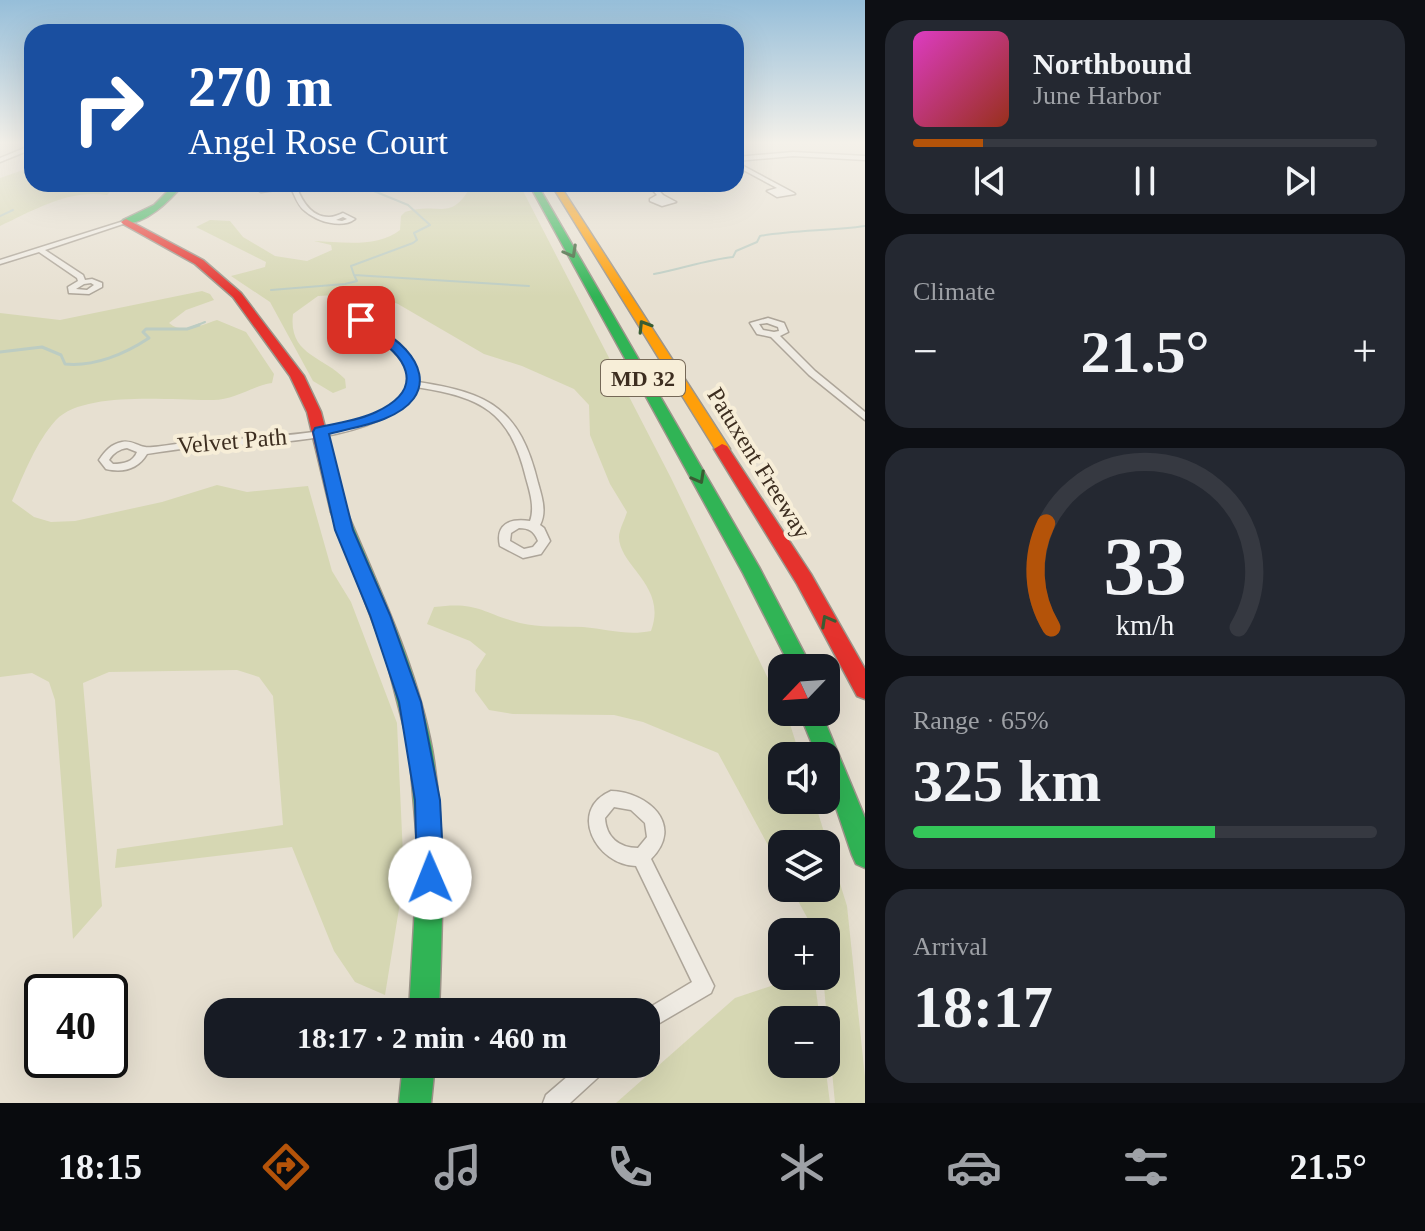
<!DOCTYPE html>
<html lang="en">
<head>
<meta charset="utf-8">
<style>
  :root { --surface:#171b24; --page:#242831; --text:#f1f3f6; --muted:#9ea1a6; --line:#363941; --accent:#b45309 }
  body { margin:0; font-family:Georgia,serif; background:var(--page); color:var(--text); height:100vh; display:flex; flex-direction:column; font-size:30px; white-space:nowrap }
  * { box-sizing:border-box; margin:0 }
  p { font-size:26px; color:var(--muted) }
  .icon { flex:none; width:44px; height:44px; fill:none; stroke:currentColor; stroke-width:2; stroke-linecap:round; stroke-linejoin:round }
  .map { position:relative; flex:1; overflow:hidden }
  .drawer { display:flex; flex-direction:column; gap:20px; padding:20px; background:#0d0f14; width:560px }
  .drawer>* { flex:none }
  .guide { position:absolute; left:24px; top:24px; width:720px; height:168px; border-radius:24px; box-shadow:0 8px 32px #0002; background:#1a4fa0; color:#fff; overflow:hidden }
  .needle { width:52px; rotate:245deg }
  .tools { position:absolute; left:768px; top:654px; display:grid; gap:16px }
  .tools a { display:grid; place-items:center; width:72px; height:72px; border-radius:16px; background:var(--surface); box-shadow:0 8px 32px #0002; font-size:40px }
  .speed { position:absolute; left:24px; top:974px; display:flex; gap:16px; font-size:40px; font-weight:700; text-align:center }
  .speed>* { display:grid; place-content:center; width:104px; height:104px; border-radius:50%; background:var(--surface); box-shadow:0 8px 32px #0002; line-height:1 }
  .speed .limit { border:4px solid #111; border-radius:12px; background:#fff; color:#111 }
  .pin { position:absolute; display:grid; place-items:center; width:68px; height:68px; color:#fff; margin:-34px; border-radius:16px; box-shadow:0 4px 12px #0006 }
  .me { position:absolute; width:88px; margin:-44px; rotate:359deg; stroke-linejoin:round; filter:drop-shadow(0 0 6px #0008) }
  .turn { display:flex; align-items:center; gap:28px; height:168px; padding:0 32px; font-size:36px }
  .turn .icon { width:104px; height:104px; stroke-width:2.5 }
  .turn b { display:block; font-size:56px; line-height:68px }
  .big { font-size:60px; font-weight:700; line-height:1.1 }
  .drawer .card { flex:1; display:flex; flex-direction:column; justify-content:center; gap:12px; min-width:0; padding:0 28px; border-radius:24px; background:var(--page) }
  .drawer .dial { align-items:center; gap:0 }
  .dial svg { height:208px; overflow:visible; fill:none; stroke:var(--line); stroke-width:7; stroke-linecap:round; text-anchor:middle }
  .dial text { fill:var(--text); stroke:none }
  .song { display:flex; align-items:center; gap:24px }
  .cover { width:96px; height:96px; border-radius:12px; background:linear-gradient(135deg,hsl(310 70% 55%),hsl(10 70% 35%)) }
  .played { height:8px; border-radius:4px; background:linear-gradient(90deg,var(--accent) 15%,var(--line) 15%) }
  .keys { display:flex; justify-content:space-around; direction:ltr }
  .heat { display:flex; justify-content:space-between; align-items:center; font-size:44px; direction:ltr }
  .charge { height:12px; border-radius:6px; background:linear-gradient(90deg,#34c759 65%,var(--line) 0) }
  .trip { position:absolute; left:204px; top:998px; width:456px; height:80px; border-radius:24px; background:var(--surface); box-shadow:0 8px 32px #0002; font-weight:700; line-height:80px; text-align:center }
  .dock { display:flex; height:128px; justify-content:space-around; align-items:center; background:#090b0e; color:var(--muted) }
  .dock .icon { width:56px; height:56px }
  .dock .on { color:var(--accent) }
  .dock b { font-size:36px; color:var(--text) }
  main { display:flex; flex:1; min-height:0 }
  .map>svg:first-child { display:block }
  .green { fill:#d6d7b3 }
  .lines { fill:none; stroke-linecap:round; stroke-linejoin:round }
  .stream-far1 { stroke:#bcccc2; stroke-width:2 }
  .stream { stroke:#bcccc2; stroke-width:3 }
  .street-casing { stroke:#ada599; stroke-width:3 }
  .fast-casing { stroke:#9c958a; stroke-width:3 }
  .slow-casing { stroke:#9c958a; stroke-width:3 }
  .jam-casing { stroke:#9c958a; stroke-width:3 }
  .street { fill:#efebe3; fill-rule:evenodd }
  .fast { fill:#30b455; fill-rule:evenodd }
  .slow { fill:#ff9f0a; fill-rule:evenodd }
  .jam { fill:#e5322d; fill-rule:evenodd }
  .oneway { stroke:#385d33 }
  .route { fill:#1a73e8; stroke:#114b97; stroke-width:2 }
  .labels { text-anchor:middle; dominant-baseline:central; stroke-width:8; stroke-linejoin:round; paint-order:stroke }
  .shield { fill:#f7eed8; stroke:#756857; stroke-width:2 }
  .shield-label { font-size:22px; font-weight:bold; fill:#3d2e20 }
  .street-label { font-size:24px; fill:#3d2e20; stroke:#f7eed8 }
</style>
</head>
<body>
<main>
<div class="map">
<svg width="865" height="1103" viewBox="0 0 865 1103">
  <rect width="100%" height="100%" fill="#e7e0d1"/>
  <!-- green -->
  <path class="green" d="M32 167V184H100L111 191 107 195C69 189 34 210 0 226V178Z
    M472 184H501L503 188 523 191 671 478 790 724 800 756H782V800H814L847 906 865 1077V1103H835L823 976H826V932H815L791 888H826V844H782V871L718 753 643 722 614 715 513 714 489 710 475 691 476 670 486 654 470 641 427 624 434 607C478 601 482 613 520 623 540 628 562 626 583 627 607 629 627 636 651 631 668 586 619 566 619 537 619 530 625 519 627 512L610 484 590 435 589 405 574 389 522 366 484 354 398 304 369 293 318 296 293 314C288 355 323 356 345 379L346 388 333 393 313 381 270 302 231 276 265 267 266 262 196 227 210 220 230 221 243 237 275 256 307 261 332 250 331 245 314 241C341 242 378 248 400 230L401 216 405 212C439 201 451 224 472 184Z
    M202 291 210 294 214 300 186 310 169 323C183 335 201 325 217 320L246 332 274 374 272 383C252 386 234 400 213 400 174 401 85 390 56 420 36 442 24 474 12 501L34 517 51 522 75 521 162 502 217 485 247 492 308 486 332 571 351 602 397 723 404 878 385 995 355 982 334 951 292 847 115 868 117 849 283 825 273 696 259 677 237 670 109 672 83 683 102 906 73 939 55 700 49 682 32 673 0 677V313L60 320Z
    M801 976H814L820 1020H782V1064H825L830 1103H616L735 998Z"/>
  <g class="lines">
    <!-- stream-far1 -->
    <path class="stream-far1" d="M0 216 13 210
      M654 274C682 269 705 260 733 257L736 251 757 242 760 236C795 230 830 231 865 226
      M354 275 351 266 413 243 417 240 414 233 430 225 408 205 369 189
      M271 290 345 284 357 281 354 275 529 286
      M193 327 205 322"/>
    <!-- stream -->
    <path class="stream" d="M0 352 42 347 61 355 65 364C94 367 125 354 149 338L143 332 146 329H187L199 325"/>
    <!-- street casing -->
    <g class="street-casing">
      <path id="street" d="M32 145V149L0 162V158Z
        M793 152 865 156V160L793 156 736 161V157Z
        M736 162 794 193 795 194 777 197 767 191 777 188 736 166Z
        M289 184 296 185C301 199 310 217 329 217 334 217 338 215 343 213L355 219C342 229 318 222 305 211 298 206 295 196 291 188L261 192 258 190ZM343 217 347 219 342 221 336 220Z
        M647 184H653L663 195 676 202 662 206 650 201V199L657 195Z
        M124 221 129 222 45 250 83 275 85 280 92 279 102 283V287L89 294 69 293 68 287 78 281 77 278 39 252 0 264V260ZM91 283 94 285 87 290 76 289 84 284Z
        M363 317 374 321 378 325 376 330C398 338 418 357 418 382 490 393 520 409 538 483 542 497 547 512 540 525L544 528 550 541 541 554 523 558 500 546C495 524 510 518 530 521 535 508 530 492 526 478 510 411 481 397 416 387 391 444 257 443 203 447 184 448 166 451 147 454 138 469 123 473 106 469L99 460C105 451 111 444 122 442 132 440 137 446 145 447 152 449 189 441 200 441 248 437 383 439 406 388 413 373 406 360 396 349 390 344 383 337 376 335 361 330 361 343 342 328L348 320ZM359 322 370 326 367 330 358 331 351 327ZM127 448 137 452C133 462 124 464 113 464L109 460C113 453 120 449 127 448ZM519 528C529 528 534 531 538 541L533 547 524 549 510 541 511 533Z
        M768 318 784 323 788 332 780 336 815 371 865 412V420L809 375 771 337 757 334 750 323ZM767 323 778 327 779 331 774 332 763 330 759 324Z
        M611 791C648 792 685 825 651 859L714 986 711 993 646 1031V1012H642L692 982 636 866C596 865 567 810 611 791ZM614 807 631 810 645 823 647 837 638 848C619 848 606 837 605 818Z
        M582 1064H608L605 1071 570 1103H543L546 1095Z"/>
    </g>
    <!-- fast casing -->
    <g class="fast-casing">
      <path id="fast" d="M175 184H184C169 201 147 224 123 224V220L154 205Z
        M529 184H537L759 567 812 668H791L743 573Z
        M339 506 347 512C379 589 417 667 432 749 447 836 442 924 439 1012H409L418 853 409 747 385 654 331 512Z
        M799 712H821L865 818V868L856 864 852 855 826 778V756H817Z
        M403 1064H435L431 1103H399Z"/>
    </g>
    <!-- slow casing -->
    <g class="slow-casing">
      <path id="slow" d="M551 184H559L730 449 727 452H717Z"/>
    </g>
    <!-- jam casing -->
    <g class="jam-casing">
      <path id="jam" d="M126 219 203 260 241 293 304 376 321 412 347 512 345 516 339 518 331 512 307 412 290 376 233 297 195 264 123 224 121 222Z
        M722 444 727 446 811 574 865 669V699L857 696 797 584 714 449Z"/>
    </g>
    <!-- street -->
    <use href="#street" class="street"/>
    <!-- fast -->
    <use href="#fast" class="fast"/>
    <!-- slow -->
    <use href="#slow" class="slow"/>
    <!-- jam -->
    <use href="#jam" class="jam"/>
  </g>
  <!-- one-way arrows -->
  <defs><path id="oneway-chevron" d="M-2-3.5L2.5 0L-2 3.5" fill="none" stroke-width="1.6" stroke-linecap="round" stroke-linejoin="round" transform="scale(2)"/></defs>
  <g class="oneway">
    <use href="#oneway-chevron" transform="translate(571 252) rotate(61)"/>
    <use href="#oneway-chevron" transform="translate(644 326) rotate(-122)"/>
    <use href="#oneway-chevron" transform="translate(699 478) rotate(61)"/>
    <use href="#oneway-chevron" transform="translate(827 621) rotate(-119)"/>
  </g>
  <!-- sky -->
  <linearGradient id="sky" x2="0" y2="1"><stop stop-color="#96bed9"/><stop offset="0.48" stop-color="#f4f1ea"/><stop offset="1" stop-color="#f4f1ea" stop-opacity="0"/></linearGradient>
  <rect width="865" height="297" fill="url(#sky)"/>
  <!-- route -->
  <path class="route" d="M361 316 377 320 378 329C422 352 442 396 384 419 367 426 347 429 329 434L353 530 390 615 421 702 440 800 444 878 440 887 430 891 421 887 417 878 415 800 399 702 370 615 335 530 313 432 315 428C335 423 358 421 376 412 428 388 406 354 367 333L366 325 355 320Z"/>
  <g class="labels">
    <!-- shield labels -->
    <rect class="shield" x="601" y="360" width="84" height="36" rx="6"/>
    <g class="shield-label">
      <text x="643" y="378">MD 32</text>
    </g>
    <!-- street labels -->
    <g class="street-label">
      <text transform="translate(232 441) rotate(-5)">Velvet Path</text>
      <text transform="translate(759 463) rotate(58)">Patuxent Freeway</text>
    </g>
  </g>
</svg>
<div class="tools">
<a><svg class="needle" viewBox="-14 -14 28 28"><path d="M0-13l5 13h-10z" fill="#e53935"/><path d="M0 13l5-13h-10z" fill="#9ea1a6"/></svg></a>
<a><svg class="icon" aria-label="sound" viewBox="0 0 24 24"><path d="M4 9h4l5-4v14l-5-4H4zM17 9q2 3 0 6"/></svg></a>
<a><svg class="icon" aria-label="layers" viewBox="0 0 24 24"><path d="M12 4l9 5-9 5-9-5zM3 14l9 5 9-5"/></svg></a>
<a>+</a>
<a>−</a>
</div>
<div class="speed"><div class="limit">40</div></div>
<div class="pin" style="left:361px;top:320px;background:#d93025"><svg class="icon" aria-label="arrive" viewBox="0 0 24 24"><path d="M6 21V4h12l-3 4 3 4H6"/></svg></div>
<svg class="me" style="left:430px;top:878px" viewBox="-20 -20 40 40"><circle r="19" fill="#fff"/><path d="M0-13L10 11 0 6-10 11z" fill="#1a73e8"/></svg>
<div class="trip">18:17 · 2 min · 460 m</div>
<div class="guide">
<div class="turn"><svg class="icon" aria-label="right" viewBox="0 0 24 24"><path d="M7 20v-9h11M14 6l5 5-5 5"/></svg><div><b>270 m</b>Angel Rose Court</div></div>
</div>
</div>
<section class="drawer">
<div class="card">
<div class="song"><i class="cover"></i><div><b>Northbound</b><p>June Harbor</p></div></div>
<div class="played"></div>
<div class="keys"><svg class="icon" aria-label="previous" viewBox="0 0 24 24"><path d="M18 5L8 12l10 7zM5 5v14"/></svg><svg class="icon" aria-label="pause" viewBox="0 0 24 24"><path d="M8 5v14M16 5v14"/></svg><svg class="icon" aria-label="next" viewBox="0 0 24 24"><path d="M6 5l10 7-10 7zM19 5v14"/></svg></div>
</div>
<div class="card"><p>Climate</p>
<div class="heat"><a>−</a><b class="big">21.5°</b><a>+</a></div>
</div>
<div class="card dial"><svg viewBox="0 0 100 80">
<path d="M14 69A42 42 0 1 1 86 69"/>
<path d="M14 69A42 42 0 0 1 12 29" stroke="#b45309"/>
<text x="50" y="56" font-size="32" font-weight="700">33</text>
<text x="50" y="72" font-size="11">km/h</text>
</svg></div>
<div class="card"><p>Range · 65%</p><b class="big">325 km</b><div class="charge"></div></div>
<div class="card"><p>Arrival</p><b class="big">18:17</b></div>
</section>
</main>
<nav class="dock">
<b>18:15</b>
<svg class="icon on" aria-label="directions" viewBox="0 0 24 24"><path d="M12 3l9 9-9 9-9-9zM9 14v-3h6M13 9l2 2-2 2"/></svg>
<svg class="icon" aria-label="music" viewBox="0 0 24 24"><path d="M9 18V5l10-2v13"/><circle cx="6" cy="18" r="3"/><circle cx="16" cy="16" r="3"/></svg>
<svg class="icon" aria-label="phone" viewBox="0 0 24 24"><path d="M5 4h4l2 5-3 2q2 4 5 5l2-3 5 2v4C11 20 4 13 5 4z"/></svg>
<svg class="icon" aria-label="climate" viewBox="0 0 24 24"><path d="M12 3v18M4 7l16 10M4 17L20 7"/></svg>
<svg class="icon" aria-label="car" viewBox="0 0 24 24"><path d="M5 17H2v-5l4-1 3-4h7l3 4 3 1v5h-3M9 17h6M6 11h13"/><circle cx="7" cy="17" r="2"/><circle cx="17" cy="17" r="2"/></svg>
<svg class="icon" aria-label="filters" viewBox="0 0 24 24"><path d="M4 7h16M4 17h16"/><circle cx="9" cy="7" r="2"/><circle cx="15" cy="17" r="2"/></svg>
<b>21.5°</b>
</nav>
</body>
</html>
